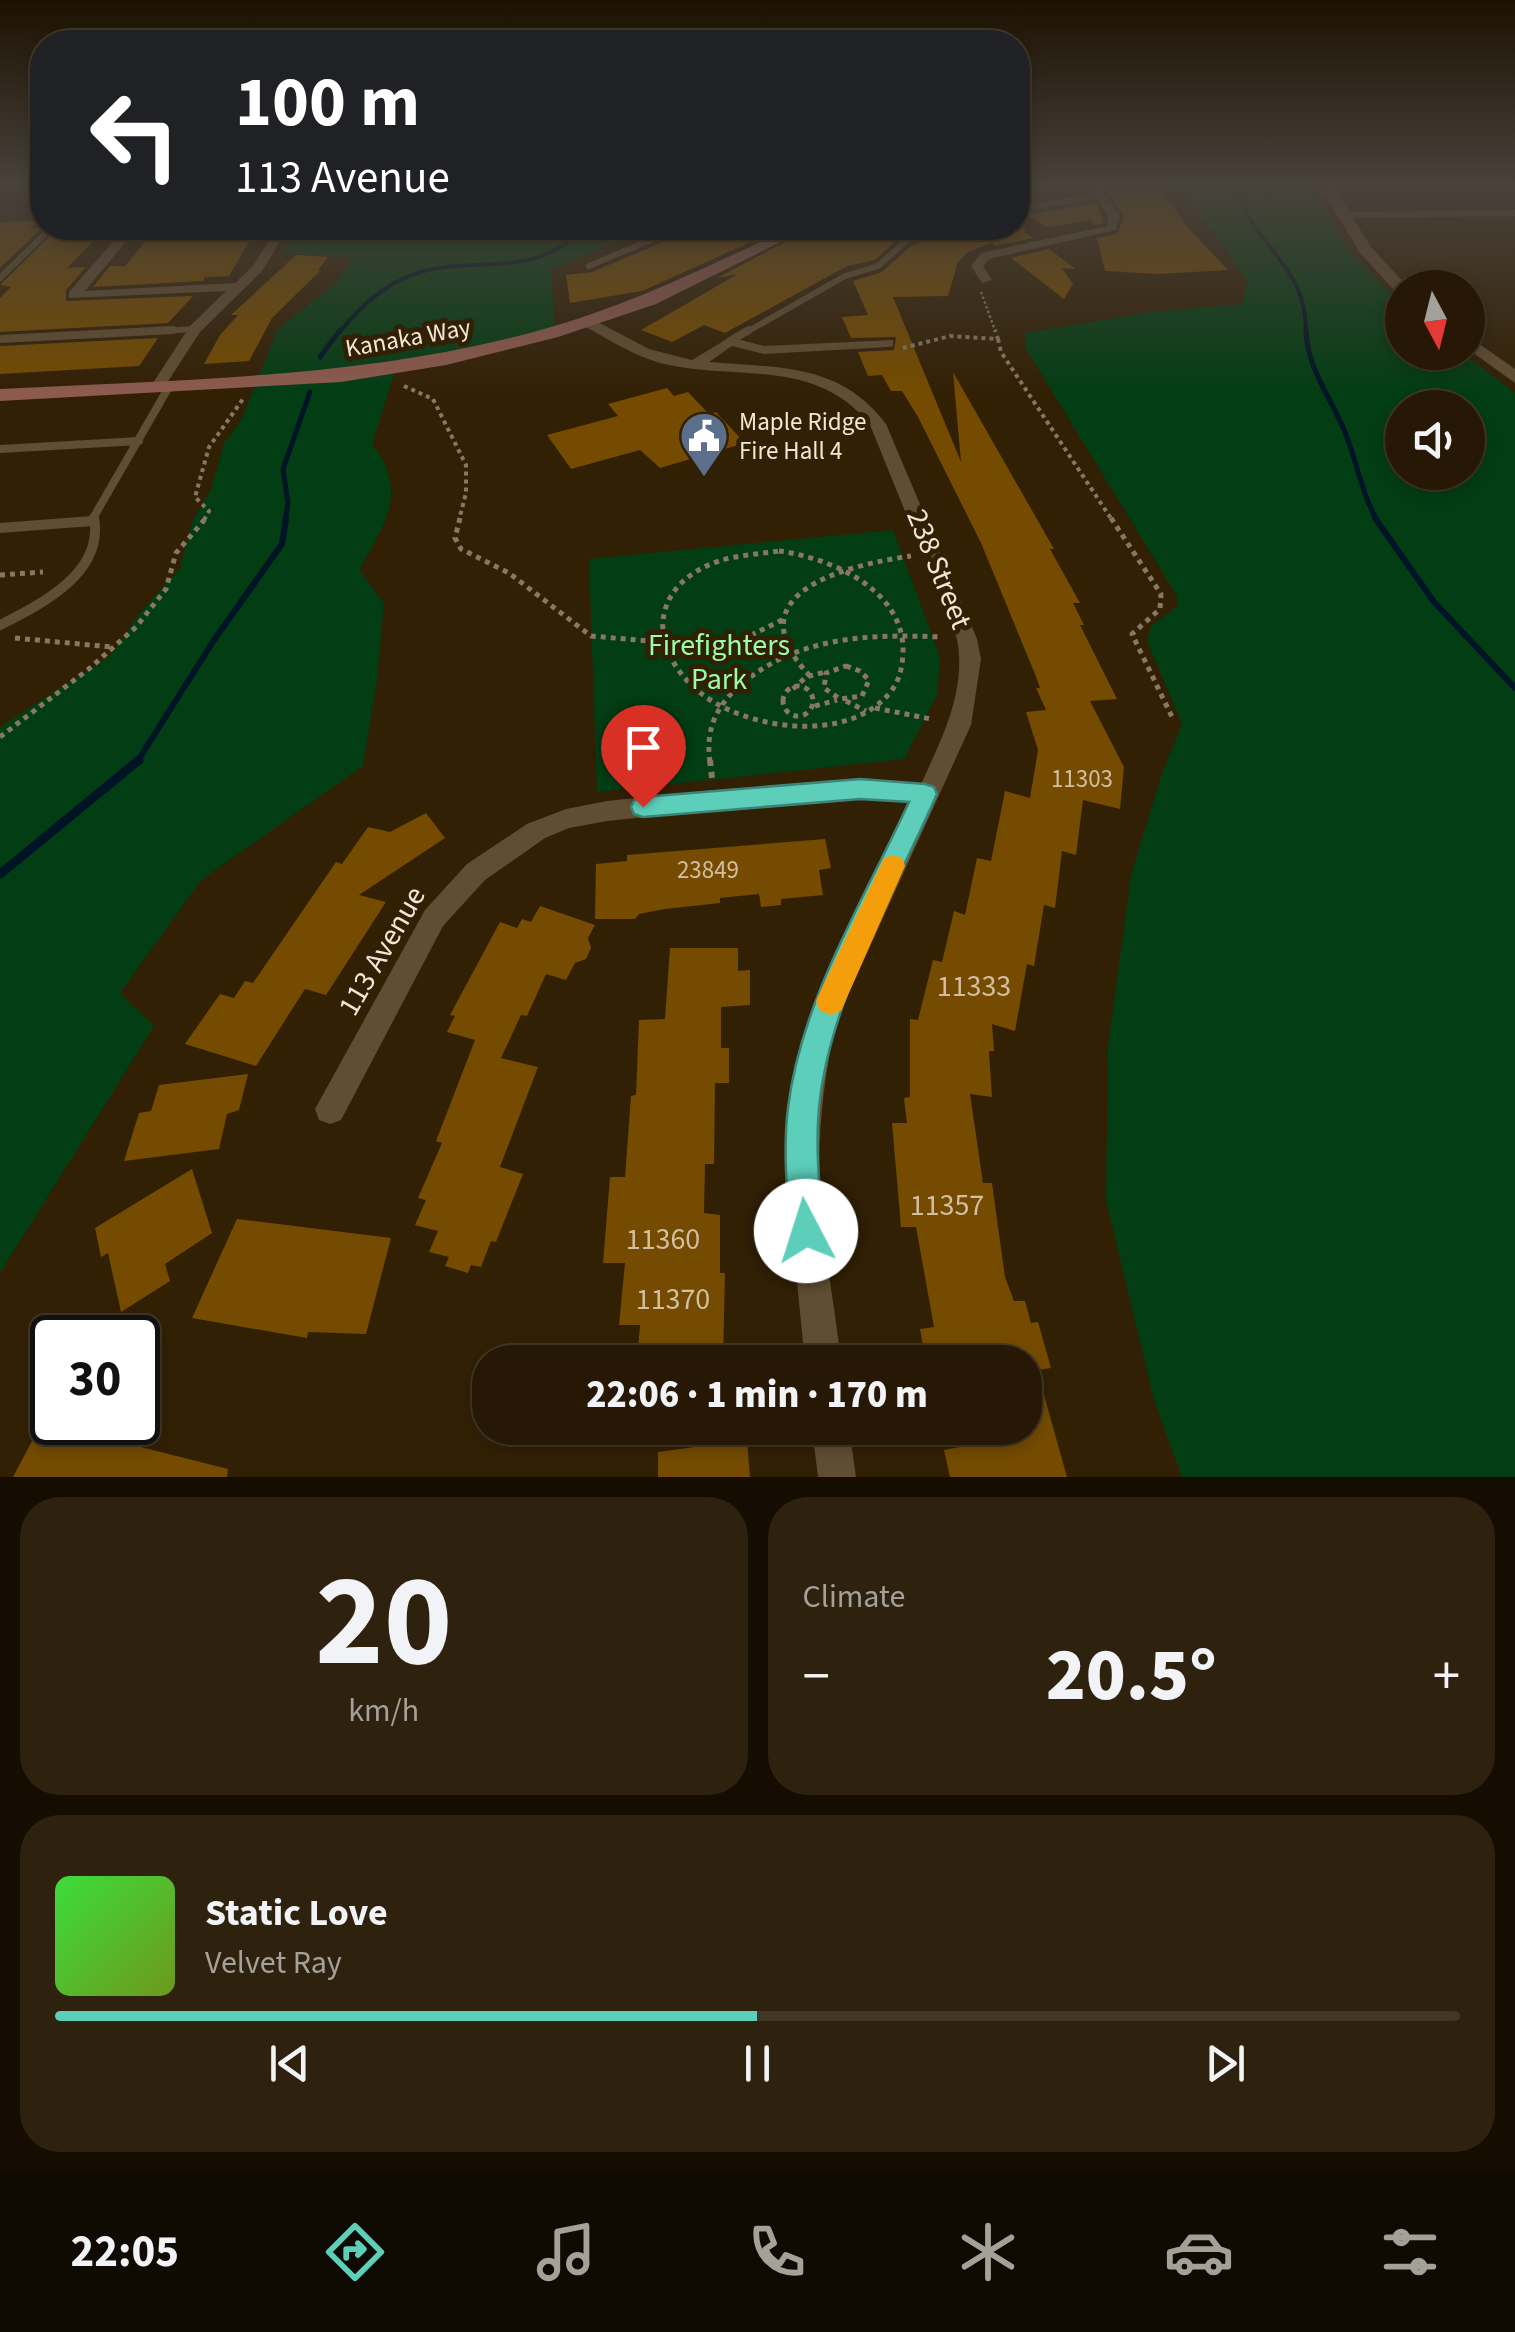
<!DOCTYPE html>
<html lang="en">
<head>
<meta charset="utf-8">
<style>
  :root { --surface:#261804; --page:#2e210e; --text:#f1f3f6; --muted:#a4a09a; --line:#423726; --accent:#5cceba }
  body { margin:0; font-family:"Source Sans 3",sans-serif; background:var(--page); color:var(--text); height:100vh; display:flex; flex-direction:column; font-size:38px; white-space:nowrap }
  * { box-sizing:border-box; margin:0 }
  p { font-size:32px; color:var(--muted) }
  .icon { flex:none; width:55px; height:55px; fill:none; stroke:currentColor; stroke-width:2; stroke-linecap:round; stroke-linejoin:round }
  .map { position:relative; height:1477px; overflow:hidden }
  .details { display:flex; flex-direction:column; gap:20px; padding:20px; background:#150d02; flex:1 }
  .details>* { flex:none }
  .top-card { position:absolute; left:30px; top:30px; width:1000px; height:210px; border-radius:40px; box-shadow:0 5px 15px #0003,0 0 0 2px var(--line); background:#202124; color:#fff; overflow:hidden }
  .needle { width:65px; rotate:173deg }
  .controls { position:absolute; left:1385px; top:270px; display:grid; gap:20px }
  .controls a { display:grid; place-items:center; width:100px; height:100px; border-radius:50%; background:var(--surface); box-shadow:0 5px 15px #0003,0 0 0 2px var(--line); font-size:50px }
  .speed { position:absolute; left:30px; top:1315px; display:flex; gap:20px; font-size:50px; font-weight:700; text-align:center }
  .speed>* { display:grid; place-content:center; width:130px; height:130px; border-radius:50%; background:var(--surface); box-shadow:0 5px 15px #0003,0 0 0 2px var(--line); line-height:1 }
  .speed .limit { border:5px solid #111; border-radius:15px; background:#fff; color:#111 }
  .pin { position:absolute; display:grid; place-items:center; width:85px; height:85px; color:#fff; margin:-102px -42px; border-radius:50% 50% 50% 0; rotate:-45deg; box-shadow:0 0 10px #0007 }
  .pin .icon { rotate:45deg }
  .me { position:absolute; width:110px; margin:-55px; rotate:355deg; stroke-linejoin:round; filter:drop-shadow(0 0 8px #0008) }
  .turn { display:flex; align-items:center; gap:35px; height:210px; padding:0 40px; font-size:45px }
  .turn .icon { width:130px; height:130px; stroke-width:2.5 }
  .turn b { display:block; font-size:70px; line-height:85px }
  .big { font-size:75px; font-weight:800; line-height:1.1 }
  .details .widget { flex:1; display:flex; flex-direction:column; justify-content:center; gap:15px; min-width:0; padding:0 35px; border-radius:40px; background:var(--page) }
  .details .dial { align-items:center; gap:0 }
  .dial b { font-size:130px; line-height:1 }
  .song { display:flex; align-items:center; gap:30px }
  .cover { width:120px; height:120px; border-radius:15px; background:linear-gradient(135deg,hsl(120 70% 55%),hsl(80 70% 35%)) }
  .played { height:10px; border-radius:5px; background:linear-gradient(90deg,var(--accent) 50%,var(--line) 50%) }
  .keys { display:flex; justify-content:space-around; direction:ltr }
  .heat { display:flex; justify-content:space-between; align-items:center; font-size:55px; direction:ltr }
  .details .tiles { flex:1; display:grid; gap:20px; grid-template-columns:1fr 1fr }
  .widget:last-child { grid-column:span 2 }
  .trip { position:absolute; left:472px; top:1345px; width:570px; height:100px; border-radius:40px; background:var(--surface); box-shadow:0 5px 15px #0003,0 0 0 2px var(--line); font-weight:800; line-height:100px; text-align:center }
  .tab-bar { display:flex; height:160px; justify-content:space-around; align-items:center; background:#0f0a02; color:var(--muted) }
  .tab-bar .icon { width:70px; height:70px }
  .tab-bar .current { color:var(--accent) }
  .tab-bar b { font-size:45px; color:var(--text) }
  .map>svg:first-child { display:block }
  .green { fill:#033d14; fill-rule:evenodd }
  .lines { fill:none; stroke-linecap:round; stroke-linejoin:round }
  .stream-far3 { stroke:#001426; stroke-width:4 }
  .stream-far2 { stroke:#001426; stroke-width:5 }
  .stream-far1 { stroke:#001426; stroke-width:6 }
  .stream { stroke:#001426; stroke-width:9 }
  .building { fill:#744b00 }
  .path-far3 { stroke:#887863; stroke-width:2.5; stroke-dasharray:2.5 2.5; stroke-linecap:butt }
  .path-far2 { stroke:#887863; stroke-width:4; stroke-dasharray:4 4; stroke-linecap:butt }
  .path-far1 { stroke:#887863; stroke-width:5; stroke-dasharray:5 5; stroke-linecap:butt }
  .path { stroke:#887863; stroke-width:6; stroke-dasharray:6 6; stroke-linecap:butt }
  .service-far2 { stroke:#614d32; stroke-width:6 }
  .service-far1 { stroke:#614d32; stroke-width:8 }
  .service { stroke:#614d32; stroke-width:10 }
  .minor { fill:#614d32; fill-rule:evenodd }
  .tertiary { fill:#614d32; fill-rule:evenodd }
  .secondary { fill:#8d5a4e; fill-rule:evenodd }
  .route { fill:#5cceba; stroke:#3c8679; stroke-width:2.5 }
  .slow { fill:#f59e0b }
  .labels { text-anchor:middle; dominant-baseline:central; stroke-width:10; stroke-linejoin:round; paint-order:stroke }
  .far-street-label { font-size:25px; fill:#f2e6d7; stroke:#322005 }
  .far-poi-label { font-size:25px; fill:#f2e6d7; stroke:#322005; text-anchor:start }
  .number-label { font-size:25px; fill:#d2bfa1 }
  .street-label { font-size:30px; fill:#f2e6d7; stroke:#322005 }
  .park-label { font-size:30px; fill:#9afea9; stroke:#322005 }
  .near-number-label { font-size:30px; fill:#d2bfa1 }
</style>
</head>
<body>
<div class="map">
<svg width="1515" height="1477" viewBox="0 0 1515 1477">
  <rect width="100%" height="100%" fill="#322005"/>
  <!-- green -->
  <path class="green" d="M1175 186H1314L1348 250 1402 304V352L1463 353 1515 393V1477H1182L1154 1400 1106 1200 1108 1047 1131 875 1162 773 1182 724 1147 641 1151 626 1178 606 1177 596 1025 347V333L1151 312 1243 304 1247 280 1199 213ZM1402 408H1468V472H1402Z
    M650 228 556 267 551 274 554 318 551 333 396 368 372 444C410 492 384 524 359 570L384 603 377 680 363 766 201 880 120 993 154 1026 0 1273V727L110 656 139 614 180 568 192 522 211 489 224 443 241 420 278 329 339 280 353 258 281 253 297 229Z
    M893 530 940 657 937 695 904 759 597 792 589 559Z"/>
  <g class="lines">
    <!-- stream-far3 -->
    <path class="stream-far3" d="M1237 186C1251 249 1307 261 1306 333
      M339 333C363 302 392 277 432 269 487 259 542 275 583 228"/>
    <!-- stream-far2 -->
    <path class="stream-far2" d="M1306 330C1307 368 1331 398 1345 432 1357 462 1361 492 1377 520
      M320 357 340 330
      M285 520 288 503 283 469 310 392"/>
    <!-- stream-far1 -->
    <path class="stream-far1" d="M1375 518 1434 602 1515 688
      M137 762 214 640 282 544 286 518"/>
    <!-- stream -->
    <path class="stream" d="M0 874 139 760"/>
  </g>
  <!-- building -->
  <path class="building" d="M1105 186H1158L1190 230 1228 270 1157 274 1105 271 1097 238 1117 234 1124 217Z
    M1096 203 1104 223 1093 225 1092 220 1047 227 1026 215Z
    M39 220 32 228H42L0 268V222Z
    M58 228H106L67 268 86 267 66 290V301L193 296 168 323 0 332V298L11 287 0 285Z
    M157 228H257L229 276 205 277 203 281 93 287 110 266H125Z
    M686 228H782L642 291 570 303 566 275 592 272 682 234Z
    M812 228H920L903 234 875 260 847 266 725 333 704 325 672 342 641 330 738 274 717 278Z
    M944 228H1027L1024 232 1033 238 995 246 992 243 968 252 958 262 948 296 893 297 961 462 953 372 1054 549H1050L1080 603H1073L1084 625H1080L1117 699 1090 701 1124 767 1120 809 1083 800 1076 855 1062 851 1055 908 1044 905 1034 966 1027 964 1015 1031 992 1024 994 1051H989L992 1097 970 1094 983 1183H992L1005 1277 1014 1301H1025L1031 1323 1038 1322 1051 1368 1037 1370 1067 1477H950L944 1450 965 1446 961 1428H1025V1362H926L920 1329 934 1327 916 1227H901L892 1123H907L904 1098 910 1097V1019L918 1020 933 960 942 962 954 911 965 915 977 858 991 861 1005 791 1030 798 1038 750 1026 712 1046 710 1036 688H1040L1035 674 981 543 918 417 902 391H891L882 375 868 376 858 352 894 350 896 337 851 338 842 317 868 315 853 281 882 272 911 246 940 234Z
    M1049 249 1076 269 1062 268 1073 284 1064 299 1011 258Z
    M296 255 328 257 318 270H321L272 318 249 361 204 364 220 335 238 315H231Z
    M158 338 139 366 0 374V346Z
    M667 388 674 396 688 392 709 414 716 412 745 443 660 468 640 450 571 469 547 435 618 416 608 404Z
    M426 813 445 838 359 895 386 902 326 995 305 989 256 1066 185 1044 220 994 234 998 245 981 253 983 336 862 342 864 368 827 390 832Z
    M825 839 831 868 819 870 823 895 781 899V905L761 907 759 894 720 898V903L665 909 639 914 635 919H595L596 864 627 861V855Z
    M540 906 595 925 588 938 591 948 586 959 575 963 566 980 546 974 527 1016 521 1015 501 1058 538 1067 500 1167 523 1174 496 1242 491 1241 481 1267 471 1265 468 1273 445 1266 449 1257 429 1252 438 1231 415 1225 426 1200 418 1198 442 1143 436 1141 475 1040 447 1032 455 1016 450 1015 500 922 517 928 522 919 531 922Z
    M670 948H738V971L750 970V1005L721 1007V1048H729V1083H715L714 1164H705L704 1213 720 1215V1273H725L723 1362H637L640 1325H619L625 1263H603L610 1177H625L631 1096 636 1095 639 1020 665 1019Z
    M248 1074 239 1110 227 1114 219 1149 124 1161 139 1113 151 1111 159 1085Z
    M192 1169 212 1233 165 1264 170 1281 121 1312 108 1253 101 1257 95 1228Z
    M237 1219 391 1238 366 1334 308 1332 307 1338 192 1318Z
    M76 1422H126L117 1441 228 1469 227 1477H13L41 1424 72 1431Z
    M747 1440 750 1477H658V1452Z"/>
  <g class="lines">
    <!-- path-far3 -->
    <path class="path-far3" d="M981 292 996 333"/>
    <!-- path-far2 -->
    <path class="path-far2" d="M998 339 1001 352 1112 520
      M903 348 950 336 998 339 995 330
      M404 386 433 399 466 465V493L459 520
      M204 520 209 511 195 497 209 447 243 399"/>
    <!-- path-far1 -->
    <path class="path-far1" d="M460 518 455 538 461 549 509 573 591 636 661 642
      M1111 518 1161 594 1160 609 1132 634 1172 717
      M779 551C831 558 906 590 903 654 902 667 900 679 892 690 850 746 743 730 697 690 646 646 651 584 719 561 737 555 760 554 779 551Z
      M0 575 43 572
      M15 638 112 647
      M664 651 725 648 784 619
      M846 666 860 671 869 680 862 696 840 699 824 688 826 673Z
      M810 676C731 593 847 565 911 556
      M783 701a15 15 0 1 1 30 0a15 15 0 1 1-30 0Z
      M793 689 806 677 825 672
      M846 701 866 711
      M815 706 837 700
      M875 708 931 719
      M0 737 90 668 136 627 166 589 176 553 206 518
      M710 762C705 728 717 704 744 682 801 636 870 634 941 637"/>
    <!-- path -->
    <path class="path" d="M710 760 712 778"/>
    <!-- service-far2 -->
    <path class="service-far2" d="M1327 187 1438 186
      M1018 209 1101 195
      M589 266 679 228
      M0 278 51 228
      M125 333 195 329
      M745 333 845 276 878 266 907 240 937 228"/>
    <!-- service-far1 -->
    <path class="service-far1" d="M0 339 173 330
      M730 341 749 330
      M0 449 139 441
      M92 520 170 385"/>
    <!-- service -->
    <path class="service" d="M0 528 92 521
      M0 625C44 603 104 572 94 518"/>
    <!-- minor -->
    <path class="minor" d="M1090 186H1100L1120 216 1116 230 989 259 983 266 992 280 982 283 971 266 981 253 1107 226 1108 216Z
      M1515 210V216L1341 218 1335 215 1341 212Z
      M125 228H137L85 291 235 283 253 266 277 228H288L262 271 200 332 163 389 158 390 151 386 190 326 226 291 69 298V292Z
      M582 319H592L649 349 692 360 730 337 764 346 893 340V346L888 347 764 354 732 346 709 362C779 368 840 363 886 424L977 639 981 659 971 725 836 1021C824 1078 817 1134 820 1192 823 1249 835 1306 841 1362H805L788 1192 791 1109 797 1066 812 1010 912 803 859 798 714 810 607 821 569 828 545 838 485 880 443 926 341 1120 330 1124 319 1120 315 1109 425 910 467 864 527 824 566 809 607 801 714 790 859 780 921 784C942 739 967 690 957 639L870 425C815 356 736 382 660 363 632 355 607 338 582 325Z
      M812 1428H849L856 1477H818Z"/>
    <!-- tertiary -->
    <path class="tertiary" d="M1320 186H1333L1371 247 1409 288H1402V294L1396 292 1360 253Z
      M1468 336 1515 369V383L1468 349Z"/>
    <!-- secondary -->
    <path class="secondary" d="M790 228H809L656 304 558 337 446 365 341 382 0 401V389C182 379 367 379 544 329 630 305 709 266 790 228Z"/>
  </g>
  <!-- sky -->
  <linearGradient id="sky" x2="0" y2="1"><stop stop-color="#1c1203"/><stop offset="0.47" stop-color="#49423b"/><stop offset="1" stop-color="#49423b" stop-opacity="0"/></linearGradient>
  <rect width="1515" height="393" fill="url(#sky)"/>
  <!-- route -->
  <path class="route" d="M860 779 925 784 934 787 937 794C894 892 829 1001 819 1108 815 1149 820 1190 823 1231L818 1243 806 1247 795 1243 790 1231C787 1190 783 1149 788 1108 801 1000 864 900 909 802L860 799 643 817 634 814 631 807 634 800 643 797Z"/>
  <!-- slow -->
  <path class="slow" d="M893 855 902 858 905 866 841 1011 831 1015 820 1011 816 1001 820 992 884 858Z"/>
  <!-- icons -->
  <defs>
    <g id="civic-pin" transform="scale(2.5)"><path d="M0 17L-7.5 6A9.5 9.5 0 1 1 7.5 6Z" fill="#5c6f8a" stroke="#322005"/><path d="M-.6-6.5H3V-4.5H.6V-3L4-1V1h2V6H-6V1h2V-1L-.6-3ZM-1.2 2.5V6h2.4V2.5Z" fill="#fff"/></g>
  </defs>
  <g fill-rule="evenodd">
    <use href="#civic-pin" x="704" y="436"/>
  </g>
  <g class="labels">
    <!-- far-street labels -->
    <g class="far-street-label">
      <text transform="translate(408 338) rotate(-10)">Kanaka Way</text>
    </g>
    <!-- far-poi labels -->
    <g class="far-poi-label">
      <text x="739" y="422">Maple Ridge<tspan x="739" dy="29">Fire Hall 4</tspan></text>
    </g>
    <!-- number labels -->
    <g class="number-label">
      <text x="1082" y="779">11303</text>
      <text x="708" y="870">23849</text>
    </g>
    <!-- street labels -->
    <g class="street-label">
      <text transform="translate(939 569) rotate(68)">238 Street</text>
      <text transform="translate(382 951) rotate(-60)">113 Avenue</text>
    </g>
    <!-- park labels -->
    <g class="park-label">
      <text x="719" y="645">Firefighters<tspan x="719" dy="34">Park</tspan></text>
    </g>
    <!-- near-number labels -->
    <g class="near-number-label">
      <text x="974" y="986">11333</text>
      <text x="947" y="1205">11357</text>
      <text x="663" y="1239">11360</text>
      <text x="673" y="1299">11370</text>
    </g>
  </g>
</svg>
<div class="controls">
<a><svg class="needle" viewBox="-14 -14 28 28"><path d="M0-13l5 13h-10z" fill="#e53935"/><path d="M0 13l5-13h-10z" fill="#a4a09a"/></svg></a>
<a><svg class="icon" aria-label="sound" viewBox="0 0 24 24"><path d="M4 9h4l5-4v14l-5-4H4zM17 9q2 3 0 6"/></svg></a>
</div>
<div class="speed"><div class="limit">30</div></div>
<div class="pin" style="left:643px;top:807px;background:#d93025"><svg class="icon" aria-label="arrive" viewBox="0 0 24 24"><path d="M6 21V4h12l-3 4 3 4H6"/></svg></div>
<svg class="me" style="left:806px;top:1231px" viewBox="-20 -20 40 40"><circle r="19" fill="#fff"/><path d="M0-13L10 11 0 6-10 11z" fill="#5cceba"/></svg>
<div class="trip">22:06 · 1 min · 170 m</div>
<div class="top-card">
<div class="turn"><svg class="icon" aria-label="left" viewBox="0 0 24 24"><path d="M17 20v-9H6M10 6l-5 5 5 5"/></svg><div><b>100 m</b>113 Avenue</div></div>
</div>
</div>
<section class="details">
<div class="tiles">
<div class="widget dial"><b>20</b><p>km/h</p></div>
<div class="widget"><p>Climate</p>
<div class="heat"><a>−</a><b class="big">20.5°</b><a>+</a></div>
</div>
<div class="widget">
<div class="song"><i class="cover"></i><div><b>Static Love</b><p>Velvet Ray</p></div></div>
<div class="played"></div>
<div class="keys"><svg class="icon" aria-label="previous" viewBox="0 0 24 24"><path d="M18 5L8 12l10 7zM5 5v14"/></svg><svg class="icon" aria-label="pause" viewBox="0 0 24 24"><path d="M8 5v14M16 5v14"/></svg><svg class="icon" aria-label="next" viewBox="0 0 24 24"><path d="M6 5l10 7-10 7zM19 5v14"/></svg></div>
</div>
</div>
</section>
<nav class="tab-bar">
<b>22:05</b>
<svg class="icon current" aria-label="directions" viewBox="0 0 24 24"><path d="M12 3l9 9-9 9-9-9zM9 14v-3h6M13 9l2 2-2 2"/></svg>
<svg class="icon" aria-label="music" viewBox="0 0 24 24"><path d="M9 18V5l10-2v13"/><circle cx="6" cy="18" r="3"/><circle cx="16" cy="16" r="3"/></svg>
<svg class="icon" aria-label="phone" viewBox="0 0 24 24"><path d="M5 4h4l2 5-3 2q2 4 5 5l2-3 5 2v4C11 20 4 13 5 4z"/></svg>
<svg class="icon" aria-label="climate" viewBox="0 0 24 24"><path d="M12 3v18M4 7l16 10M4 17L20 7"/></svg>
<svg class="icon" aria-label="car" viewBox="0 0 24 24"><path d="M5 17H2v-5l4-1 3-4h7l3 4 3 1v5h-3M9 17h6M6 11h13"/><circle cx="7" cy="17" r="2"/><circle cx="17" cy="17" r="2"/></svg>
<svg class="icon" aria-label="filters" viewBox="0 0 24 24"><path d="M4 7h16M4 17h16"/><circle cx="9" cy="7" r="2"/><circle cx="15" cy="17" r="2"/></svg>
</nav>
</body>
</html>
